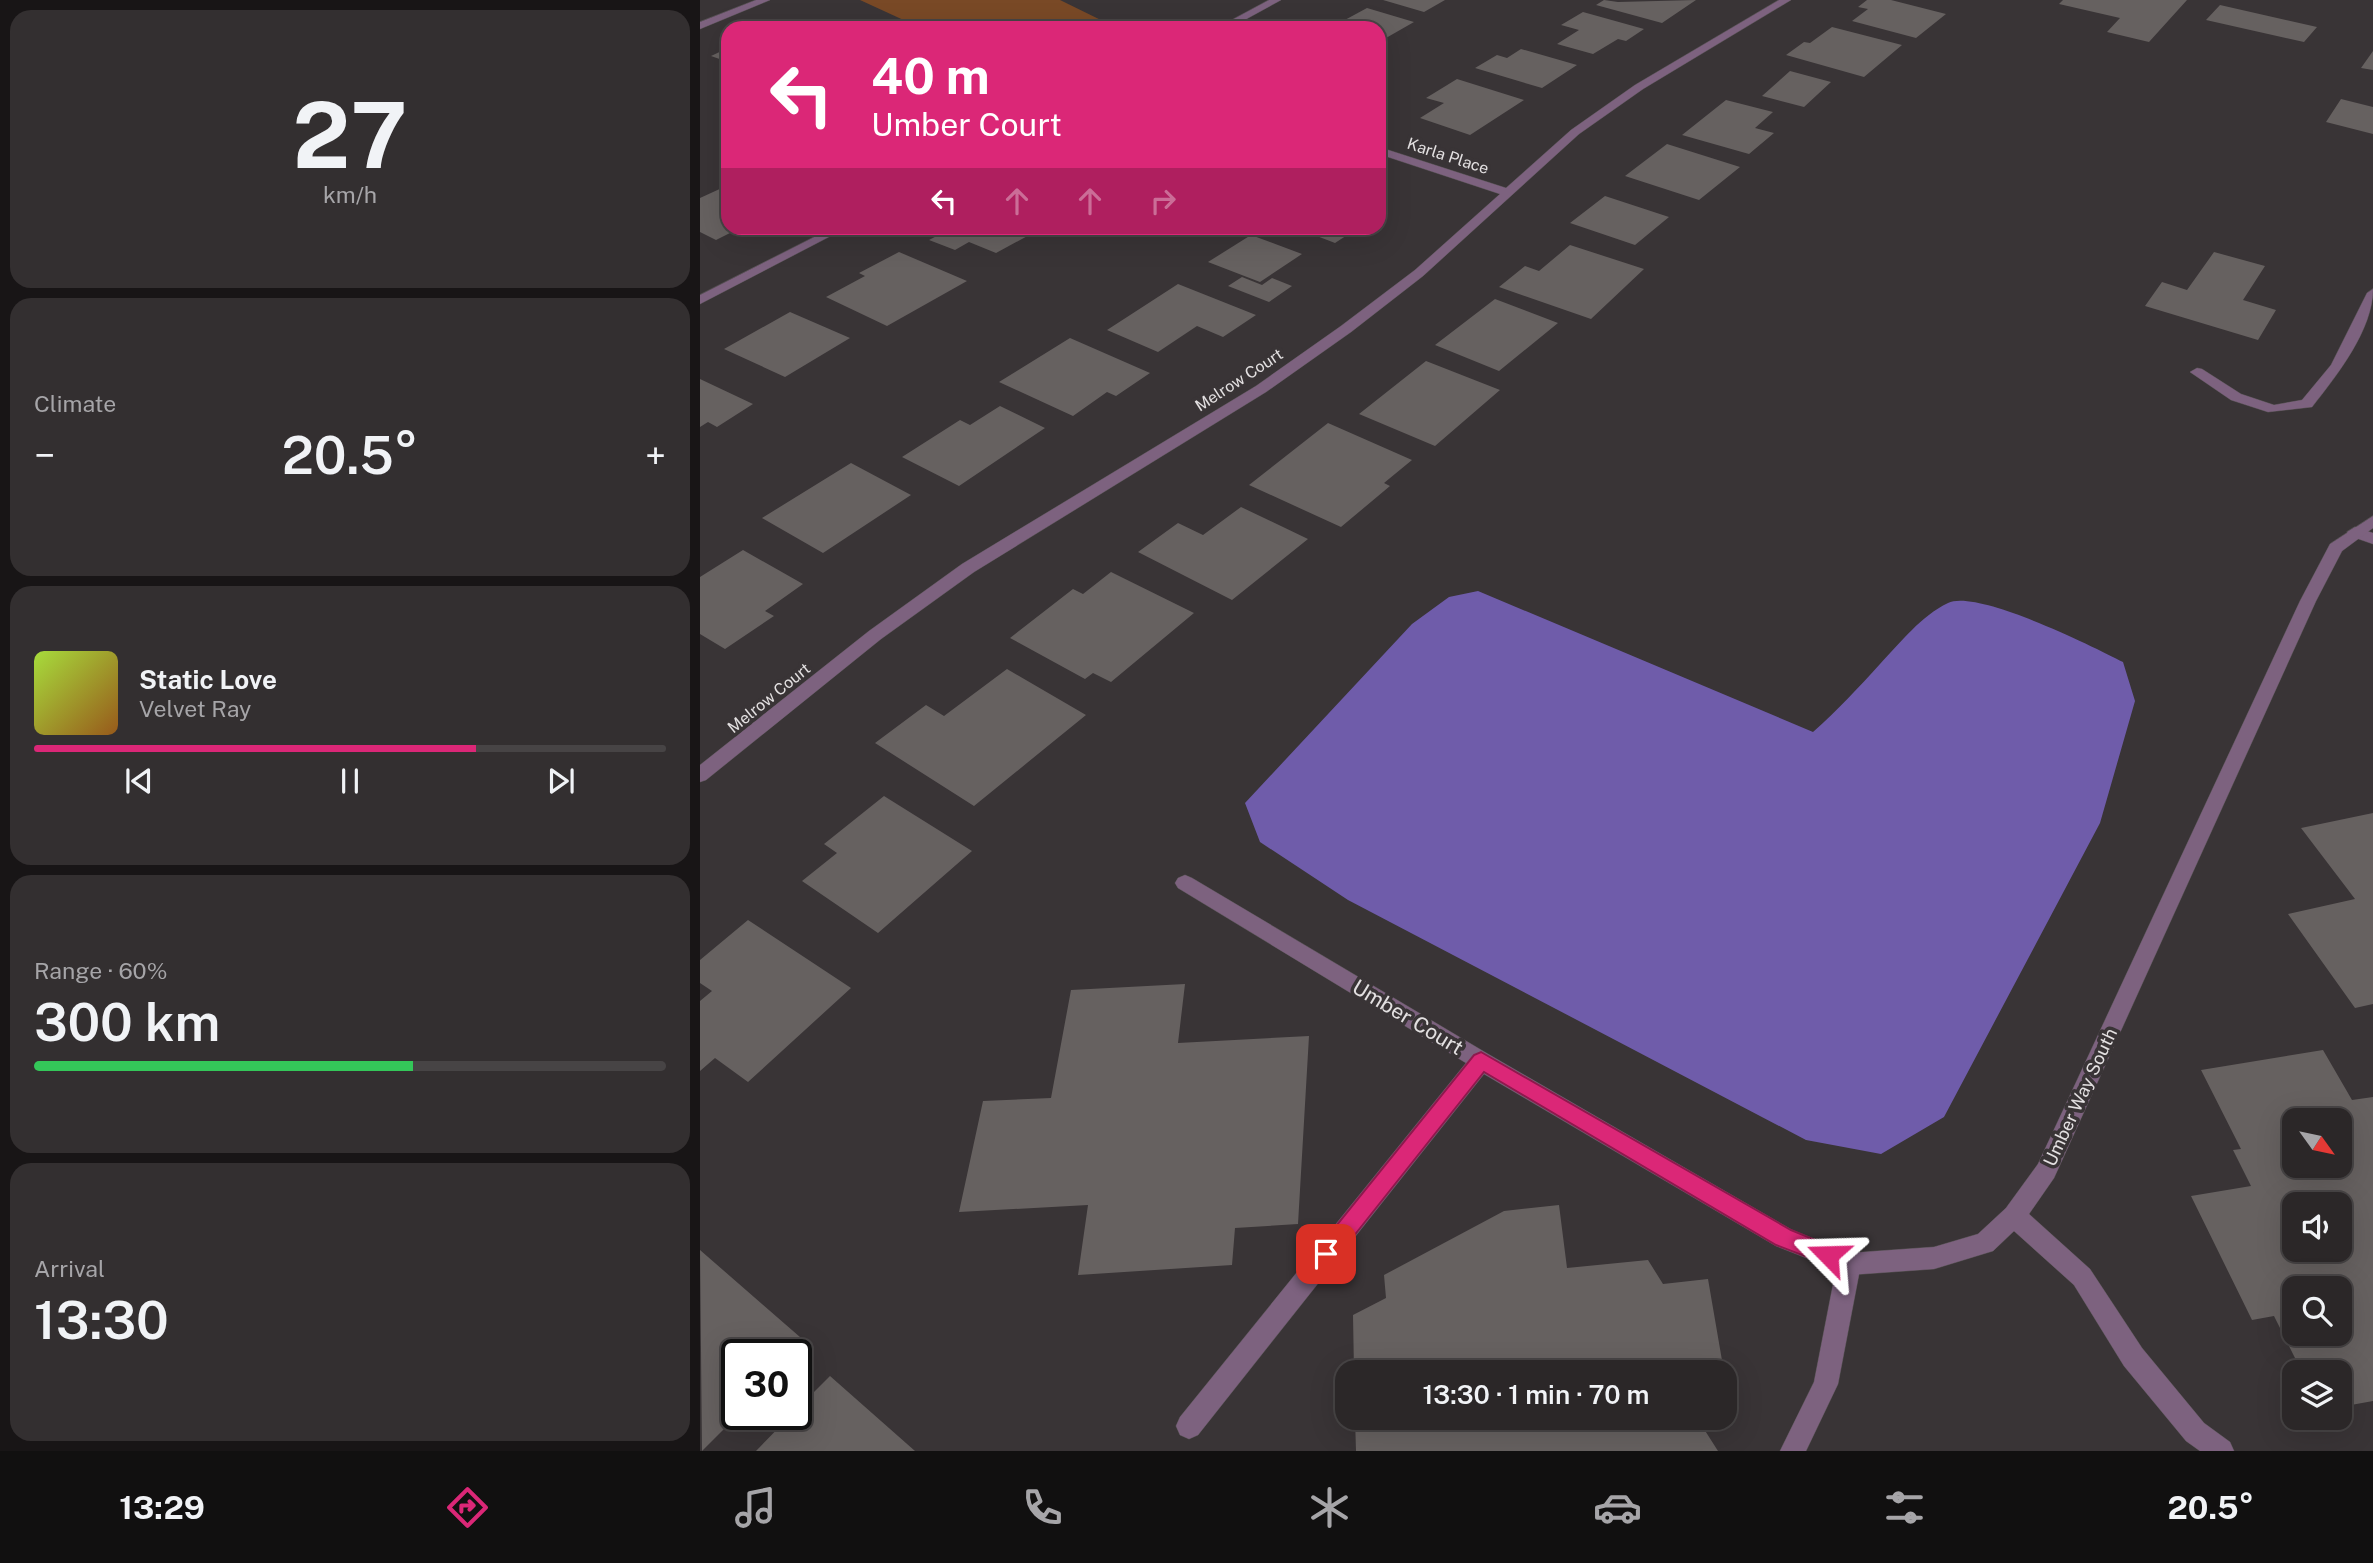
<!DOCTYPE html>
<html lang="en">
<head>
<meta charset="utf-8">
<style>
  :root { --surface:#2b2728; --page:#332f30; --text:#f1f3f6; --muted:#a6a5a8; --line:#474445; --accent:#db2777 }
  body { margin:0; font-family:"Public Sans",sans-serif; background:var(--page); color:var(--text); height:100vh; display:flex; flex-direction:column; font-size:26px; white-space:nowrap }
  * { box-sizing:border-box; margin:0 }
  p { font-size:23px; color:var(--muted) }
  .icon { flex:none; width:38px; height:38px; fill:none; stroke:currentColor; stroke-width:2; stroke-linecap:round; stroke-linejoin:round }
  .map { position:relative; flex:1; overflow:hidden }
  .drawer { display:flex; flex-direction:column; gap:10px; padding:10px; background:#181516; width:700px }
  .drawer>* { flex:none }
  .banner { position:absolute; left:21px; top:21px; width:665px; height:214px; border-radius:21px; box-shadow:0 7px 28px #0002,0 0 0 2px var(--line); background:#db2777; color:#fff; overflow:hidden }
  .needle { width:46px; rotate:123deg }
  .controls { position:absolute; left:1582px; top:1108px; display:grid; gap:14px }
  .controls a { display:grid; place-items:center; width:70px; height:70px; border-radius:14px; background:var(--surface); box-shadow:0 7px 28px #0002,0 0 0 2px var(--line); font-size:35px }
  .speed { position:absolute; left:21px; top:1339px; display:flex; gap:14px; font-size:35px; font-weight:700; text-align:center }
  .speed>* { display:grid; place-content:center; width:91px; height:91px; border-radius:50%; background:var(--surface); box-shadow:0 7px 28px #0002,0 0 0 2px var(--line); line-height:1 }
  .speed .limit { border:4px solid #111; border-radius:10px; background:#fff; color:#111 }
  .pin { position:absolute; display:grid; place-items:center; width:60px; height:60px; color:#fff; margin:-30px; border-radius:14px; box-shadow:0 4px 10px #0006 }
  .me { position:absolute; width:77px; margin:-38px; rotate:292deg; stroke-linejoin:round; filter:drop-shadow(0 0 5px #0008) }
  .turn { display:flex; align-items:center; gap:24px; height:147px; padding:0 35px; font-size:32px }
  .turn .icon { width:91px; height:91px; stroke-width:2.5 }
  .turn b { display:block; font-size:49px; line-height:60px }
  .lanes { display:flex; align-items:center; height:66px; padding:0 35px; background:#0003; justify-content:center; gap:35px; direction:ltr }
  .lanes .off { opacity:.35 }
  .big { font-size:52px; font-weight:600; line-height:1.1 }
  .drawer .card { flex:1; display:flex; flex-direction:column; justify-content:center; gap:10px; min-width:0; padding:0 24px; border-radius:21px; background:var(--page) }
  .drawer .dial { align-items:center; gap:0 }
  .dial b { font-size:91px; line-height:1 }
  .song { display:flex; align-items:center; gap:21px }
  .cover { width:84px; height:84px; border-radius:10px; background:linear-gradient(135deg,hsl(80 70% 55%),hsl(30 70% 35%)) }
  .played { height:7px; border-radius:4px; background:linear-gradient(90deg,var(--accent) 70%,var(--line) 70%) }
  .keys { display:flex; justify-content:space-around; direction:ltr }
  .heat { display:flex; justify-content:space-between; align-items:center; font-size:38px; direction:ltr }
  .charge { height:10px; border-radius:5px; background:linear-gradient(90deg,#34c759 60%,var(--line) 0) }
  .trip { position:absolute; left:635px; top:1360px; width:402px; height:70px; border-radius:21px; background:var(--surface); box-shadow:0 7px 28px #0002,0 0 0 2px var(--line); font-weight:600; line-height:70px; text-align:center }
  .dock { display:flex; height:112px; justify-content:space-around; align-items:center; background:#111010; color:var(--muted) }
  .dock .icon { width:49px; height:49px }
  .dock .selected { color:var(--accent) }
  .dock b { font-size:32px; color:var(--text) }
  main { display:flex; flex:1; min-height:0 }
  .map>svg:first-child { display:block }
  .green { fill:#794926 }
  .water { fill:#6f5caa }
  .building { fill:#666160; fill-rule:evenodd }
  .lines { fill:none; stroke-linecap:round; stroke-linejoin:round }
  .service-casing { stroke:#545051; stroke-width:1 }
  .minor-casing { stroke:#545051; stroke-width:1 }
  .service { fill:#7d627f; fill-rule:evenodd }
  .minor { fill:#7d627f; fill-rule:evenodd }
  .route { fill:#db2777; stroke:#8e194d; stroke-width:2 }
  .labels { text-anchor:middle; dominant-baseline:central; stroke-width:7; stroke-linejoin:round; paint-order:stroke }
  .far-street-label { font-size:16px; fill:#e3e0e1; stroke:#393436 }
  .street-label { font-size:18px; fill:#e3e0e1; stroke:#393436 }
  .near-street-label { font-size:21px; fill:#e3e0e1; stroke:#393436 }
</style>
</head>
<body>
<main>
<section class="drawer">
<div class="card dial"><b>27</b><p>km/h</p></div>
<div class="card"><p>Climate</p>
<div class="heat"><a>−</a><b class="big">20.5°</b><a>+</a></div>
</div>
<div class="card">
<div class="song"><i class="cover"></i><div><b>Static Love</b><p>Velvet Ray</p></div></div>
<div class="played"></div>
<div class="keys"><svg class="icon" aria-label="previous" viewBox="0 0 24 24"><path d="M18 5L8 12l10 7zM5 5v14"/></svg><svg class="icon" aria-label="pause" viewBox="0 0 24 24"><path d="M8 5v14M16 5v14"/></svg><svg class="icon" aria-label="next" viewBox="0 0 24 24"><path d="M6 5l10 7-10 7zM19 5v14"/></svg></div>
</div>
<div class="card"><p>Range · 60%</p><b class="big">300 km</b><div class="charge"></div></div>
<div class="card"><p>Arrival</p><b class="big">13:30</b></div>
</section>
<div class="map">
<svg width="1673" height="1451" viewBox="0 0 1673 1451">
  <rect width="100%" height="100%" fill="#393436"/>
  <!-- green -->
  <path class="green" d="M160 0H360L409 24 402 28H208L210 23Z"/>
  <!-- water -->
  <path class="water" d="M778 591 1113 732C1137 711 1159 687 1180 664 1201 642 1221 616 1248 603 1277 589 1392 646 1423 662L1435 701 1400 823 1244 1117 1181 1154 1106 1140 648 900 560 842 545 803 712 624 749 597Z"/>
  <!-- building -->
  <path class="building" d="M683 0H745L724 12Z
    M904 0 918 2 996 0 962 23 896 5Z
    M1167 0H1191L1246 14 1216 38 1152 21 1168 9 1158 7Z
    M1363 0H1487L1449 42 1407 32 1420 18 1359 4Z
    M1520 5 1617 27 1604 42 1506 20Z
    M667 8 714 22 679 42V28H630Z
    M883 12 944 29 926 41 918 39 893 54 857 44 879 30 861 25Z
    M1132 27 1202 45 1164 77 1086 55 1104 42 1110 43Z
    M28 48V62L11 56Z
    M821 49 877 65 842 88 775 68 797 55 807 58Z
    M1673 51V70L1661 68Z
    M1090 71 1131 82 1104 107 1062 96Z
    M757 79 824 100 770 135 720 118 744 103 726 98Z
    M1641 99 1673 107V134L1626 122Z
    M1026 100 1073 112 1055 128 1074 133 1049 154 982 135Z
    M967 144 1040 167 999 200 925 176Z
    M24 187 28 189V228H40L16 240 0 232V198Z
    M905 196 969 217 935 245 870 223Z
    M252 228H342L296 253 269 242 255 250 229 240Z
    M596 228H658L635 243Z
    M551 235 602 254 560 282 508 262Z
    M870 245 944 269 891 319 799 287 825 266 839 271Z
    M199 252 267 281 187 326 126 297 165 276 159 273Z
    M1514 252 1565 266 1543 300 1576 310 1558 340 1445 306 1462 282 1487 290Z
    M542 277 562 285 572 278 592 286 569 302 528 286Z
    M478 284 556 315 523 337 497 326 458 352 407 330Z
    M795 299 858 323 799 371 735 345Z
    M90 312 150 338 85 377 24 349Z
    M370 338 450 373 416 396 407 392 373 416 299 382Z
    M726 361 800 390 735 446 659 414Z
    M0 379 53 404 17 427 8 422 0 427Z
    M300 406 345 428 259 486 202 457 260 420 270 425Z
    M628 423 712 460 684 483 690 486 641 527 549 485Z
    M151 463 211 495 123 553 62 518Z
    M541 507 608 539 532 600 438 552 478 523 503 535Z
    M43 550 103 584 65 611 74 616 25 649 0 634V577Z
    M411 572 494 613 411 682 393 673 385 679 310 638 373 589 383 594Z
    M307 669 386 715 274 806 175 743 226 705 244 716Z
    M184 796 272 851 178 933 102 881 137 853 124 844Z
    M1673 813V1004L1655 1008 1588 914 1655 899 1601 828Z
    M48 920 151 988 48 1082 15 1058 0 1071V1001L12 991 0 983V960Z
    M485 984 478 1043 609 1036 598 1224 535 1228 532 1265 378 1275 388 1205 259 1212 283 1101 351 1098 371 990Z
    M1623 1050 1652 1100 1673 1097V1401L1640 1407V1372H1602L1574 1316 1552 1320 1491 1196 1551 1186 1533 1150 1541 1149 1501 1070ZM1594 1120H1640V1166H1594ZM1594 1204H1640V1250H1594ZM1594 1288H1640V1334H1594Z
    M859 1205 867 1268 948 1260 963 1284 1008 1279 1024 1372H654L653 1315 686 1298 684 1275 804 1211Z
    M0 1250 108 1344 97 1354H37V1416L2 1451Z
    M130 1376 215 1451H56L92 1414H96V1410Z
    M655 1418H997L1018 1451H656Z"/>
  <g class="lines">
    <!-- service casing -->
    <g class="service-casing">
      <path id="service" d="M1673 289C1673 330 1637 375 1612 407L1568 412 1531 400 1490 372 1497 368 1502 369 1541 394 1574 405 1602 400 1631 365 1667 293Z
        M1655 527 1673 533V544L1650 536 1647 532Z
        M1149 1253 1157 1256 1161 1264 1138 1384 1106 1451H1080L1114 1382 1137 1264 1141 1256Z"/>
    </g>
    <!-- minor casing -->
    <g class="minor-casing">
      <path id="minor" d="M56 0H70L0 29V22Z
        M569 0H581L530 28H517Z
        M1079 0H1091L943 89 879 134 723 276 651 332 566 392 274 572 181 639 6 780 0 782V765L169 631 262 564 556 386 641 326 715 270 800 194 679 154V147L806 188 871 130 935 85Z
        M132 228H146L0 304V295Z
        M1673 516V528L1642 551 1616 601 1354 1178 1329 1214 1390 1269 1442 1348 1504 1423 1530 1442 1534 1451H1500L1486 1441 1424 1366 1374 1285 1314 1231 1293 1251 1234 1269 1149 1275 1076 1246 784 1074 498 1435 489 1439 480 1435 476 1426 480 1417 766 1063 478 888 475 883 478 878 485 875 492 878 788 1054 1092 1230 1149 1253 1234 1247 1278 1234 1306 1208 1338 1164 1600 601 1630 544Z"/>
    </g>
    <!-- service -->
    <use href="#service" class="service"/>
    <!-- minor -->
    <use href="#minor" class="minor"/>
  </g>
  <!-- route -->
  <path class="route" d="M781 1052 1091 1230 1135 1248 1138 1255 1135 1262 1128 1265 1076 1245 784 1072 634 1261 626 1264 619 1261 616 1254 619 1247 774 1055Z"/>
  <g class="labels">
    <!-- far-street labels -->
    <g class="far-street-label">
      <text transform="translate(748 156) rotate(18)">Karla Place</text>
      <text transform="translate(539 380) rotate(-33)">Melrow Court</text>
      <text transform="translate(69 698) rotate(-39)">Melrow Court</text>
    </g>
    <!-- street labels -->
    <g class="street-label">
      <text transform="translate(1380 1097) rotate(-65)">Umber Way South</text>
    </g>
    <!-- near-street labels -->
    <g class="near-street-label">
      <text transform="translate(708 1017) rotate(31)">Umber Court</text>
    </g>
  </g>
</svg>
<div class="controls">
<a><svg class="needle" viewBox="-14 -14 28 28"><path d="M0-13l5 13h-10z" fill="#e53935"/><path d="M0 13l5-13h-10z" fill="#a6a5a8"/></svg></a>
<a><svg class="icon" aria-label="sound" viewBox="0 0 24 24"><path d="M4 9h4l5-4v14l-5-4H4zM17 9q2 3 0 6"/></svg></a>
<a><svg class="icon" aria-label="search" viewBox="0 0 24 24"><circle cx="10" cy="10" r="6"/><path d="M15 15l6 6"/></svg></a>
<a><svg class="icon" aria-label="layers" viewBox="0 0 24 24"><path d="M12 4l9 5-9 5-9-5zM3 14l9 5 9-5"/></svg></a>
</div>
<div class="speed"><div class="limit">30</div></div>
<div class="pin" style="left:626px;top:1254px;background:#d93025"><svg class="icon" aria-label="arrive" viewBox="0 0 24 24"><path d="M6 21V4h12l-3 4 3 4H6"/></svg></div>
<svg class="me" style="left:1128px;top:1255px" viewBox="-20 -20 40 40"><path d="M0-17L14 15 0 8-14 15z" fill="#db2777" stroke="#fff" stroke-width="4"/></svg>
<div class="trip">13:30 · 1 min · 70 m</div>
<div class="banner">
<div class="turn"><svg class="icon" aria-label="left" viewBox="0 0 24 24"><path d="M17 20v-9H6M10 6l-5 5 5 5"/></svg><div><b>40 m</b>Umber Court</div></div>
<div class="lanes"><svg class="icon" aria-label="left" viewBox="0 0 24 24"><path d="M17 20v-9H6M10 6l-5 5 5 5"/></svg><svg class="icon off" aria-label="ahead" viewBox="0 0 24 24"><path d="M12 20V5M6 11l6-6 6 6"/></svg><svg class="icon off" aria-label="ahead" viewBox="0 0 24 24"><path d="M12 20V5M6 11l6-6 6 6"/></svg><svg class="icon off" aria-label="right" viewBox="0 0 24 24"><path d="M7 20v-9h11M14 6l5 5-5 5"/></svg></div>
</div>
</div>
</main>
<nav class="dock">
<b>13:29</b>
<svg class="icon selected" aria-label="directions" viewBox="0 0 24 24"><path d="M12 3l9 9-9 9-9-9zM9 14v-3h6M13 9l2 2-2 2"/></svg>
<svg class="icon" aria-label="music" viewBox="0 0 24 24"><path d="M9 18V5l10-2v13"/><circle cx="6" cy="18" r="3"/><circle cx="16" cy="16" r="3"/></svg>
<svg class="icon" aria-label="phone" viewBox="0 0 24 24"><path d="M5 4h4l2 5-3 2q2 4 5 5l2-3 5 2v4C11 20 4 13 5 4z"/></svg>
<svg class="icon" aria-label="climate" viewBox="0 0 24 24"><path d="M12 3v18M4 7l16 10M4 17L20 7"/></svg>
<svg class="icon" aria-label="car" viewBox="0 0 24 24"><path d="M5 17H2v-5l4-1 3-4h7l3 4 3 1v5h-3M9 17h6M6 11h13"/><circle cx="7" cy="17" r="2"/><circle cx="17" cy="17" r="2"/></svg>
<svg class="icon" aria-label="filters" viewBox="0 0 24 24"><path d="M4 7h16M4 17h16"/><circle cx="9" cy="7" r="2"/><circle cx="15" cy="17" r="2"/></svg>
<b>20.5°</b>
</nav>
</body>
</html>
